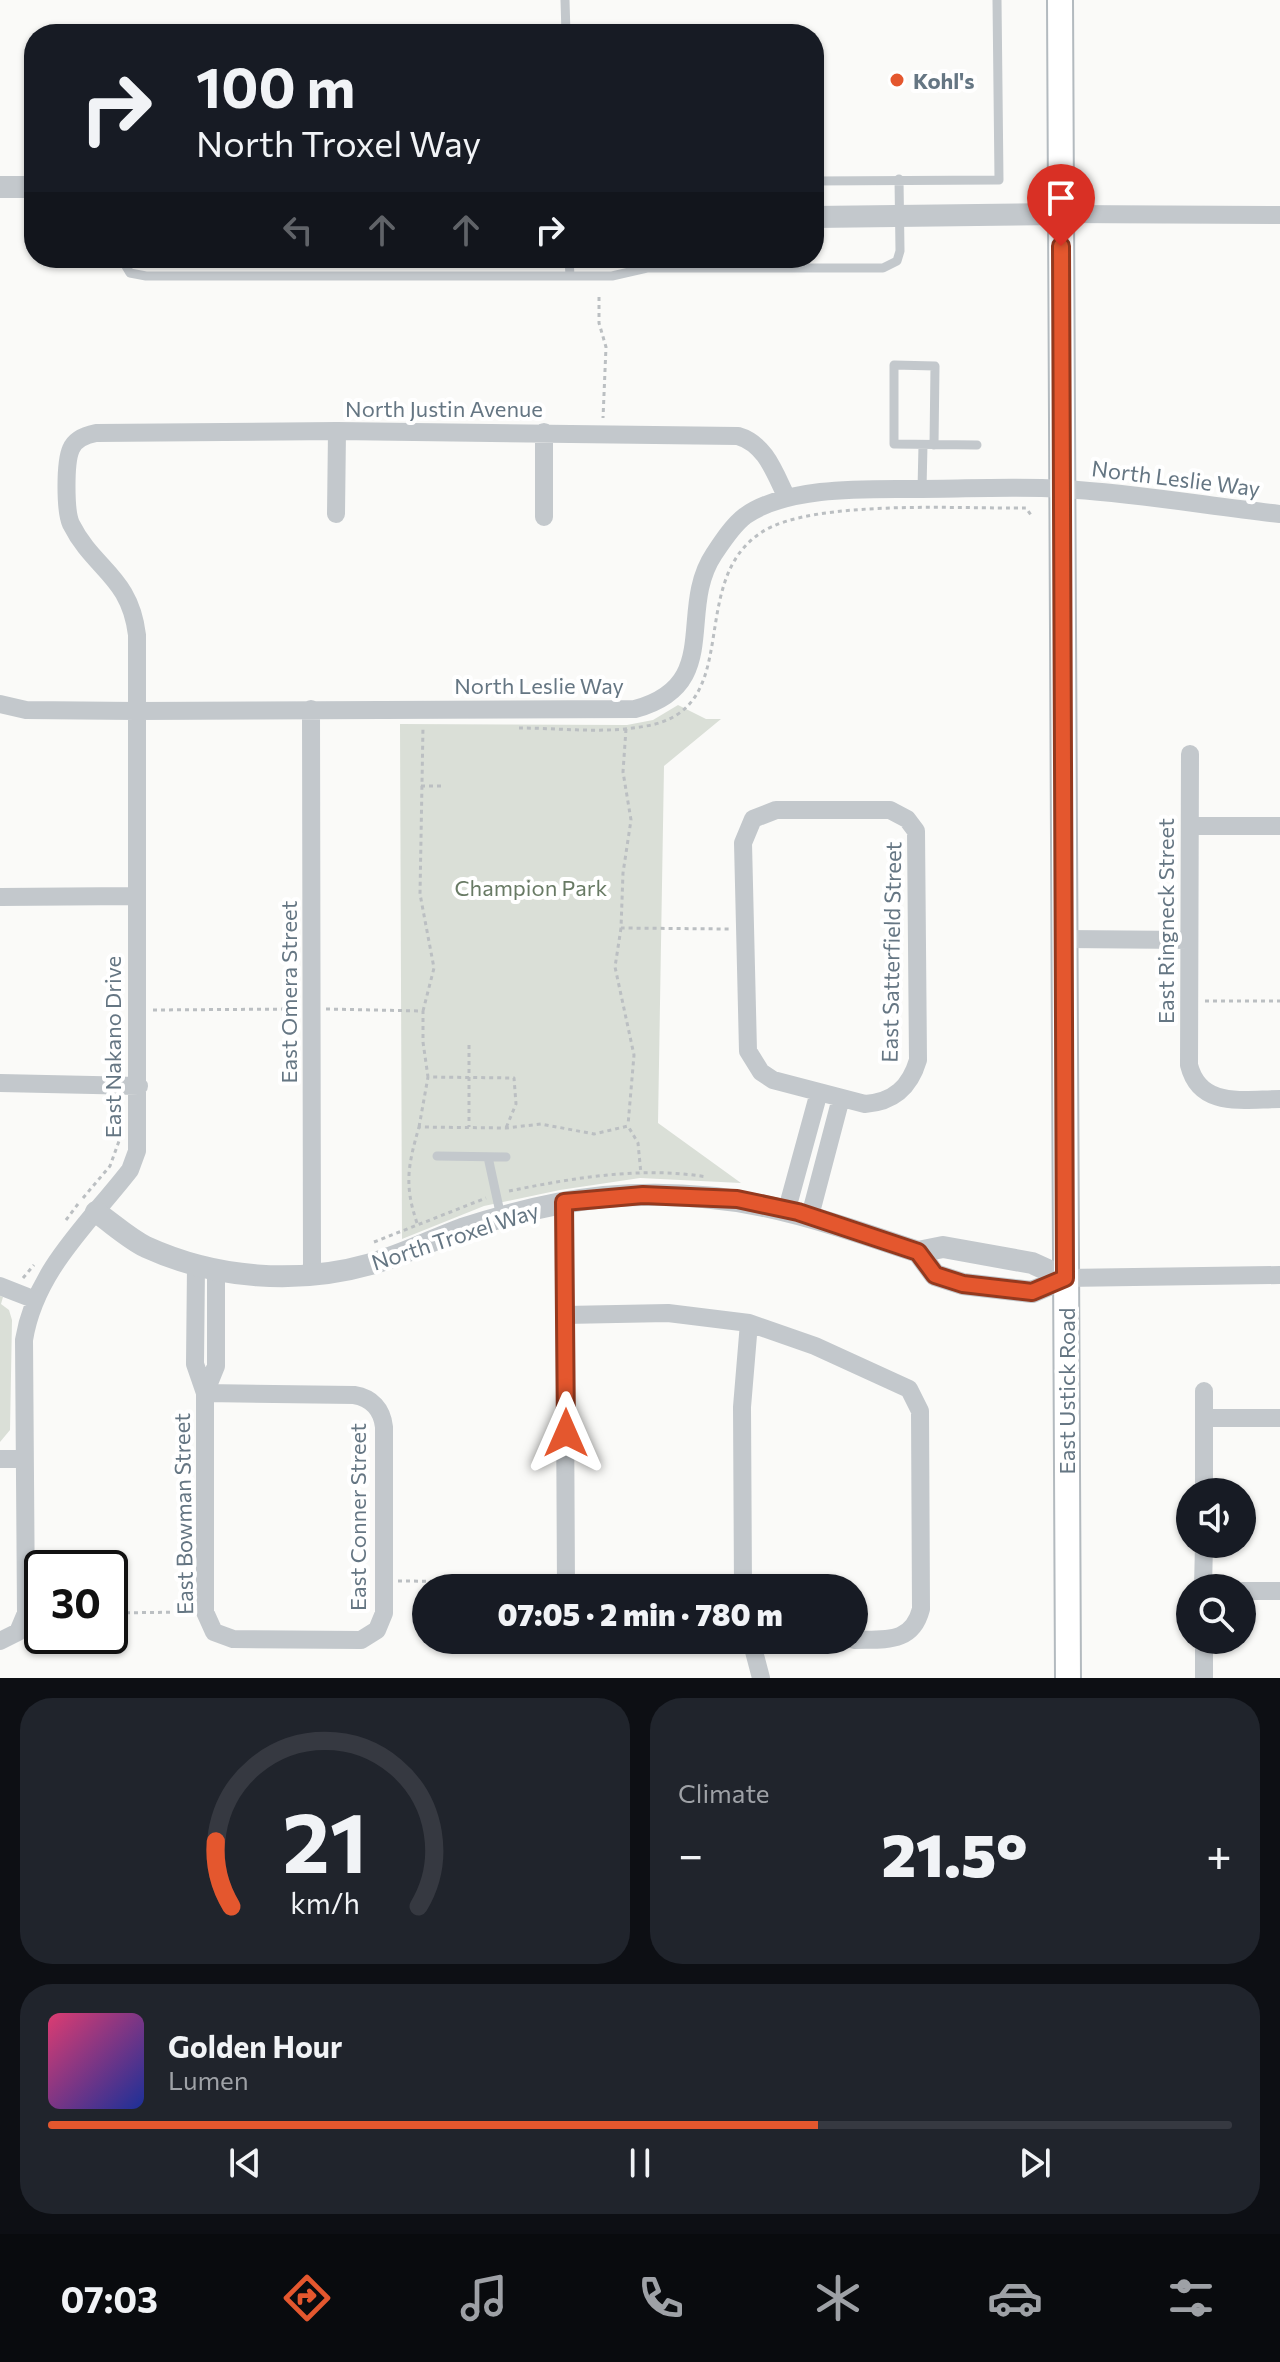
<!DOCTYPE html>
<html lang="en">
<head>
<meta charset="utf-8">
<style>
  :root { --surface:#171b24; --page:#20242c; --text:#f1f3f6; --muted:#9ea1a6; --line:#363941; --accent:#e4572e }
  body { margin:0; font-family:Commissioner,sans-serif; background:var(--page); color:var(--text); height:100vh; display:flex; flex-direction:column; font-size:30px; white-space:nowrap }
  * { box-sizing:border-box; margin:0 }
  p { font-size:26px; color:var(--muted) }
  .icon { flex:none; width:44px; height:44px; fill:none; stroke:currentColor; stroke-width:2; stroke-linecap:round; stroke-linejoin:round }
  .map { position:relative; height:1678px; overflow:hidden }
  .sheet { display:flex; flex-direction:column; gap:20px; padding:20px; background:#0d0f14; flex:1 }
  .sheet>* { flex:none }
  .top-card { position:absolute; left:24px; top:24px; width:800px; height:244px; border-radius:32px; box-shadow:0 2px 6px #0004; background:#171b24; color:var(--text); overflow:hidden }
  .controls { position:absolute; left:1176px; top:1478px; display:grid; gap:16px }
  .controls a { display:grid; place-items:center; width:80px; height:80px; border-radius:50%; background:var(--surface); box-shadow:0 2px 6px #0004; font-size:40px }
  .speed { position:absolute; left:24px; top:1550px; display:flex; gap:16px; font-size:40px; font-weight:700; text-align:center }
  .speed>* { display:grid; place-content:center; width:104px; height:104px; border-radius:50%; background:var(--surface); box-shadow:0 2px 6px #0004; line-height:1 }
  .speed .limit { border:4px solid #111; border-radius:12px; background:#fff; color:#111 }
  .pin { position:absolute; display:grid; place-items:center; width:68px; height:68px; color:#fff; margin:-82px -34px; border-radius:50% 50% 50% 0; rotate:-45deg; box-shadow:0 0 8px #0007 }
  .pin .icon { rotate:45deg }
  .me { position:absolute; width:88px; margin:-44px; rotate:0deg; stroke-linejoin:round; filter:drop-shadow(0 0 6px #0008) }
  .turn { display:flex; align-items:center; gap:28px; height:168px; padding:0 40px; font-size:36px }
  .turn .icon { width:104px; height:104px; stroke-width:2.5 }
  .turn b { display:block; font-size:56px; line-height:68px }
  .lanes { display:flex; align-items:center; height:76px; padding:0 40px; background:#0003; justify-content:center; gap:40px; direction:ltr }
  .lanes .off { opacity:.35 }
  .big { font-size:60px; font-weight:800; line-height:1.1 }
  .sheet .card { flex:1; display:flex; flex-direction:column; justify-content:center; gap:12px; min-width:0; padding:0 28px; border-radius:32px; background:var(--page) }
  .sheet .dial { align-items:center; gap:0 }
  .dial svg { height:208px; overflow:visible; fill:none; stroke:var(--line); stroke-width:7; stroke-linecap:round; text-anchor:middle }
  .dial text { fill:var(--text); stroke:none }
  .song { display:flex; align-items:center; gap:24px }
  .cover { width:96px; height:96px; border-radius:12px; background:linear-gradient(135deg,hsl(340 70% 55%),hsl(230 70% 35%)) }
  .played { height:8px; border-radius:4px; background:linear-gradient(90deg,var(--accent) 65%,var(--line) 65%) }
  .keys { display:flex; justify-content:space-around; direction:ltr }
  .heat { display:flex; justify-content:space-between; align-items:center; font-size:44px; direction:ltr }
  .sheet .tiles { flex:1; display:grid; gap:20px; grid-template-columns:1fr 1fr }
  .card:last-child { grid-column:span 2 }
  .trip { position:absolute; left:412px; top:1574px; width:456px; height:80px; border-radius:40px; background:var(--surface); box-shadow:0 2px 6px #0004; font-weight:800; line-height:80px; text-align:center }
  .dock { display:flex; height:128px; justify-content:space-around; align-items:center; background:#090b0e; color:var(--muted) }
  .dock .icon { width:56px; height:56px }
  .dock .active { color:var(--accent) }
  .dock b { font-size:36px; color:var(--text) }
  .map>svg:first-child { display:block }
  .green { fill:#dadfd7 }
  .lines { fill:none; stroke-linecap:round; stroke-linejoin:round }
  .secondary-casing { stroke:#b3babf; stroke-width:28 }
  .path { stroke:#bbbfc2; stroke-width:3; stroke-dasharray:4 4; stroke-linecap:butt }
  .service { stroke:#c3c8cc; stroke-width:9 }
  .minor { stroke:#c3c8cc; stroke-width:18 }
  .tertiary { stroke:#c3c8cc; stroke-width:22 }
  .secondary { stroke:#fff; stroke-width:24 }
  .route-casing { stroke:#94391e; stroke-width:20 }
  .route { stroke:#e4572e; stroke-width:14 }
  .poi-dot { fill:#e4572e; stroke:#fff; stroke-width:3 }
  .labels { text-anchor:middle; dominant-baseline:central; stroke-width:8; stroke-linejoin:round; paint-order:stroke }
  .poi-label { font-size:22px; font-weight:bold; fill:#657683; stroke:#fff; text-anchor:start }
  .street-label { font-size:22px; fill:#657683; stroke:#fff }
  .park-label { font-size:22px; fill:#687a64; stroke:#fff }
</style>
</head>
<body>
<div class="map">
<svg width="1280" height="1678" viewBox="0 0 1280 1678">
  <rect width="100%" height="100%" fill="#fafaf8"/>
  <!-- green -->
  <path class="green" d="M678 705 706 719H721L664 766 658 1123 741 1183 640 1178 560 1190 484 1206 402 1239 400 724 627 725 653 720Z
    M0 1296 3 1297 1 1304 9 1310 12 1320 10 1430 0 1442Z"/>
  <g class="lines">
    <!-- secondary casing -->
    <g class="secondary-casing">
      <path id="secondary" d="M1060 0 1068 1678"/>
    </g>
    <!-- path -->
    <path class="path" d="M599 297V323L606 347 603 418
      M519 728C560 728 606 734 646 726 747 709 684 582 762 532 813 499 963 509 1026 508L1031 515
      M626 729 623 772 631 820 623 873 621 928 729 929
      M421 786H441
      M621 928 615 967 634 1055 628 1125
      M1205 1001H1280
      M326 1009 423 1011V1042L428 1077
      M153 1010 297 1009
      M423 1011 434 968 420 894 423 727
      M469 1045V1127
      M419 1127 428 1077 514 1078 516 1104 506 1128
      M509 1191C573 1178 642 1166 707 1177
      M83 1198 110 1166 119 1141
      M66 1220 78 1204
      M417 1223C404 1185 408 1165 419 1127L506 1128 541 1124 594 1134 628 1126 638 1143 641 1174
      M374 1242 486 1198
      M23 1278 34 1265
      M398 1581 551 1582
      M110 1613 189 1612"/>
    <!-- service -->
    <path class="service" d="M565 0 566 34
      M814 181 999 180 997 0
      M121 258 130 273 146 276H612L647 268H883L897 261 900 251 899 179
      M569 258 570 276
      M934 445 935 366 894 365V444L977 445
      M922 489 923 445
      M437 1156 506 1157
      M488 1157 501 1217"/>
    <!-- minor -->
    <path class="minor" d="M1061 214 1280 215
      M544 432V517
      M336 514 337 431
      M0 704 26 710 136 711 635 709C724 685 676 611 714 554 722 542 733 525 745 516 787 486 867 489 917 489 965 489 1014 486 1063 489 1135 493 1208 506 1280 514
      M311 709 312 1275
      M1190 754 1189 1065C1200 1109 1244 1099 1280 1099
      M776 810H890L907 819 916 831 918 1060C910 1087 894 1102 865 1104L773 1080 761 1072 748 1051 743 843 753 819Z
      M1190 826H1280
      M0 897 135 896
      M1065 939 1189 940
      M0 1083 139 1086
      M564 1202 566 1588
      M787 1209 819 1092
      M810 1216 841 1098
      M196 1266 195 1364 205 1393 216 1366V1271
      M1065 1278 1280 1275
      M0 1286 33 1299
      M565 1315 668 1313 749 1323 815 1346 909 1389 920 1411 921 1609C912 1644 885 1639 854 1640
      M205 1393 354 1395C372 1398 382 1409 384 1427V1613L377 1630 361 1640 233 1639 214 1632 205 1612Z
      M1204 1418H1280
      M0 1459H24
      M1204 1492V1391
      M743 1588 742 1407 749 1323
      M1203 1588 1204 1544
      M1242 1591H1280
      M594 1640H841
      M751 1640 761 1678
      M1204 1640V1678
      M0 1641 18 1632 26 1613 24 1340C35 1271 88 1224 130 1170L137 1151V635C130 576 94 570 71 524 65 511 65 462 71 449 75 439 86 435 96 433L337 431 738 436C766 444 775 474 787 498"/>
    <!-- tertiary -->
    <path class="tertiary" d="M0 187H34
      M814 217 1061 214
      M96 1212C112 1223 128 1238 146 1247 216 1279 297 1285 371 1264 403 1255 432 1240 462 1229 508 1214 556 1202 604 1197 726 1186 806 1214 918 1252
      M943 1247 1032 1263 1065 1278 1032 1292 963 1284 935 1275 918 1252Z"/>
    <!-- secondary -->
    <use href="#secondary" class="secondary"/>
  </g>
  <g class="lines">
    <!-- route casing -->
    <g class="route-casing">
      <path id="route" d="M566 1433 564 1202 643 1195 737 1199 798 1212 918 1252 935 1275 963 1284 1032 1292 1065 1278 1061 246"/>
    </g>
    <!-- route -->
    <use href="#route" class="route"/>
  </g>
  <!-- markers -->
  <circle class="poi-dot" cx="897" cy="80" r="8"/>
  <g class="labels">
    <!-- poi labels -->
    <g class="poi-label">
      <text x="913" y="80">Kohl's</text>
    </g>
    <!-- street labels -->
    <g class="street-label">
      <text x="444" y="408">North Justin Avenue</text>
      <text transform="translate(1176 478) rotate(7)">North Leslie Way</text>
      <text x="539" y="685">North Leslie Way</text>
      <text transform="translate(1165 921) rotate(-90)">East Ringneck Street</text>
      <text transform="translate(891 952) rotate(-89)">East Satterfield Street</text>
      <text transform="translate(288 992) rotate(-90)">East Omera Street</text>
      <text transform="translate(112 1047) rotate(-90)">East Nakano Drive</text>
      <text transform="translate(455 1236) rotate(-18)">North Troxel Way</text>
      <text transform="translate(1066 1391) rotate(-90)">East Ustick Road</text>
      <text transform="translate(183 1514) rotate(-91)">East Bowman Street</text>
      <text transform="translate(357 1517) rotate(-90)">East Conner Street</text>
    </g>
    <!-- park labels -->
    <g class="park-label">
      <text x="531" y="887">Champion Park</text>
    </g>
  </g>
</svg>
<div class="controls">
<a><svg class="icon" aria-label="sound" viewBox="0 0 24 24"><path d="M4 9h4l5-4v14l-5-4H4zM17 9q2 3 0 6"/></svg></a>
<a><svg class="icon" aria-label="search" viewBox="0 0 24 24"><circle cx="10" cy="10" r="6"/><path d="M15 15l6 6"/></svg></a>
</div>
<div class="speed"><div class="limit">30</div></div>
<div class="pin" style="left:1061px;top:246px;background:#d93025"><svg class="icon" aria-label="arrive" viewBox="0 0 24 24"><path d="M6 21V4h12l-3 4 3 4H6"/></svg></div>
<svg class="me" style="left:566px;top:1433px" viewBox="-20 -20 40 40"><path d="M0-17L14 15 0 8-14 15z" fill="#e4572e" stroke="#fff" stroke-width="4"/></svg>
<div class="trip">07:05 · 2 min · 780 m</div>
<div class="top-card">
<div class="turn"><svg class="icon" aria-label="right" viewBox="0 0 24 24"><path d="M7 20v-9h11M14 6l5 5-5 5"/></svg><div><b>100 m</b>North Troxel Way</div></div>
<div class="lanes"><svg class="icon off" aria-label="left" viewBox="0 0 24 24"><path d="M17 20v-9H6M10 6l-5 5 5 5"/></svg><svg class="icon off" aria-label="ahead" viewBox="0 0 24 24"><path d="M12 20V5M6 11l6-6 6 6"/></svg><svg class="icon off" aria-label="ahead" viewBox="0 0 24 24"><path d="M12 20V5M6 11l6-6 6 6"/></svg><svg class="icon" aria-label="right" viewBox="0 0 24 24"><path d="M7 20v-9h11M14 6l5 5-5 5"/></svg></div>
</div>
</div>
<section class="sheet">
<div class="tiles">
<div class="card dial"><svg viewBox="0 0 100 80">
<path d="M14 69A42 42 0 1 1 86 69"/>
<path d="M14 69A42 42 0 0 1 8 44" stroke="#e4572e"/>
<text x="50" y="56" font-size="32" font-weight="700">21</text>
<text x="50" y="72" font-size="11">km/h</text>
</svg></div>
<div class="card"><p>Climate</p>
<div class="heat"><a>−</a><b class="big">21.5°</b><a>+</a></div>
</div>
<div class="card">
<div class="song"><i class="cover"></i><div><b>Golden Hour</b><p>Lumen</p></div></div>
<div class="played"></div>
<div class="keys"><svg class="icon" aria-label="previous" viewBox="0 0 24 24"><path d="M18 5L8 12l10 7zM5 5v14"/></svg><svg class="icon" aria-label="pause" viewBox="0 0 24 24"><path d="M8 5v14M16 5v14"/></svg><svg class="icon" aria-label="next" viewBox="0 0 24 24"><path d="M6 5l10 7-10 7zM19 5v14"/></svg></div>
</div>
</div>
</section>
<nav class="dock">
<b>07:03</b>
<svg class="icon active" aria-label="directions" viewBox="0 0 24 24"><path d="M12 3l9 9-9 9-9-9zM9 14v-3h6M13 9l2 2-2 2"/></svg>
<svg class="icon" aria-label="music" viewBox="0 0 24 24"><path d="M9 18V5l10-2v13"/><circle cx="6" cy="18" r="3"/><circle cx="16" cy="16" r="3"/></svg>
<svg class="icon" aria-label="phone" viewBox="0 0 24 24"><path d="M5 4h4l2 5-3 2q2 4 5 5l2-3 5 2v4C11 20 4 13 5 4z"/></svg>
<svg class="icon" aria-label="climate" viewBox="0 0 24 24"><path d="M12 3v18M4 7l16 10M4 17L20 7"/></svg>
<svg class="icon" aria-label="car" viewBox="0 0 24 24"><path d="M5 17H2v-5l4-1 3-4h7l3 4 3 1v5h-3M9 17h6M6 11h13"/><circle cx="7" cy="17" r="2"/><circle cx="17" cy="17" r="2"/></svg>
<svg class="icon" aria-label="filters" viewBox="0 0 24 24"><path d="M4 7h16M4 17h16"/><circle cx="9" cy="7" r="2"/><circle cx="15" cy="17" r="2"/></svg>
</nav>
</body>
</html>
